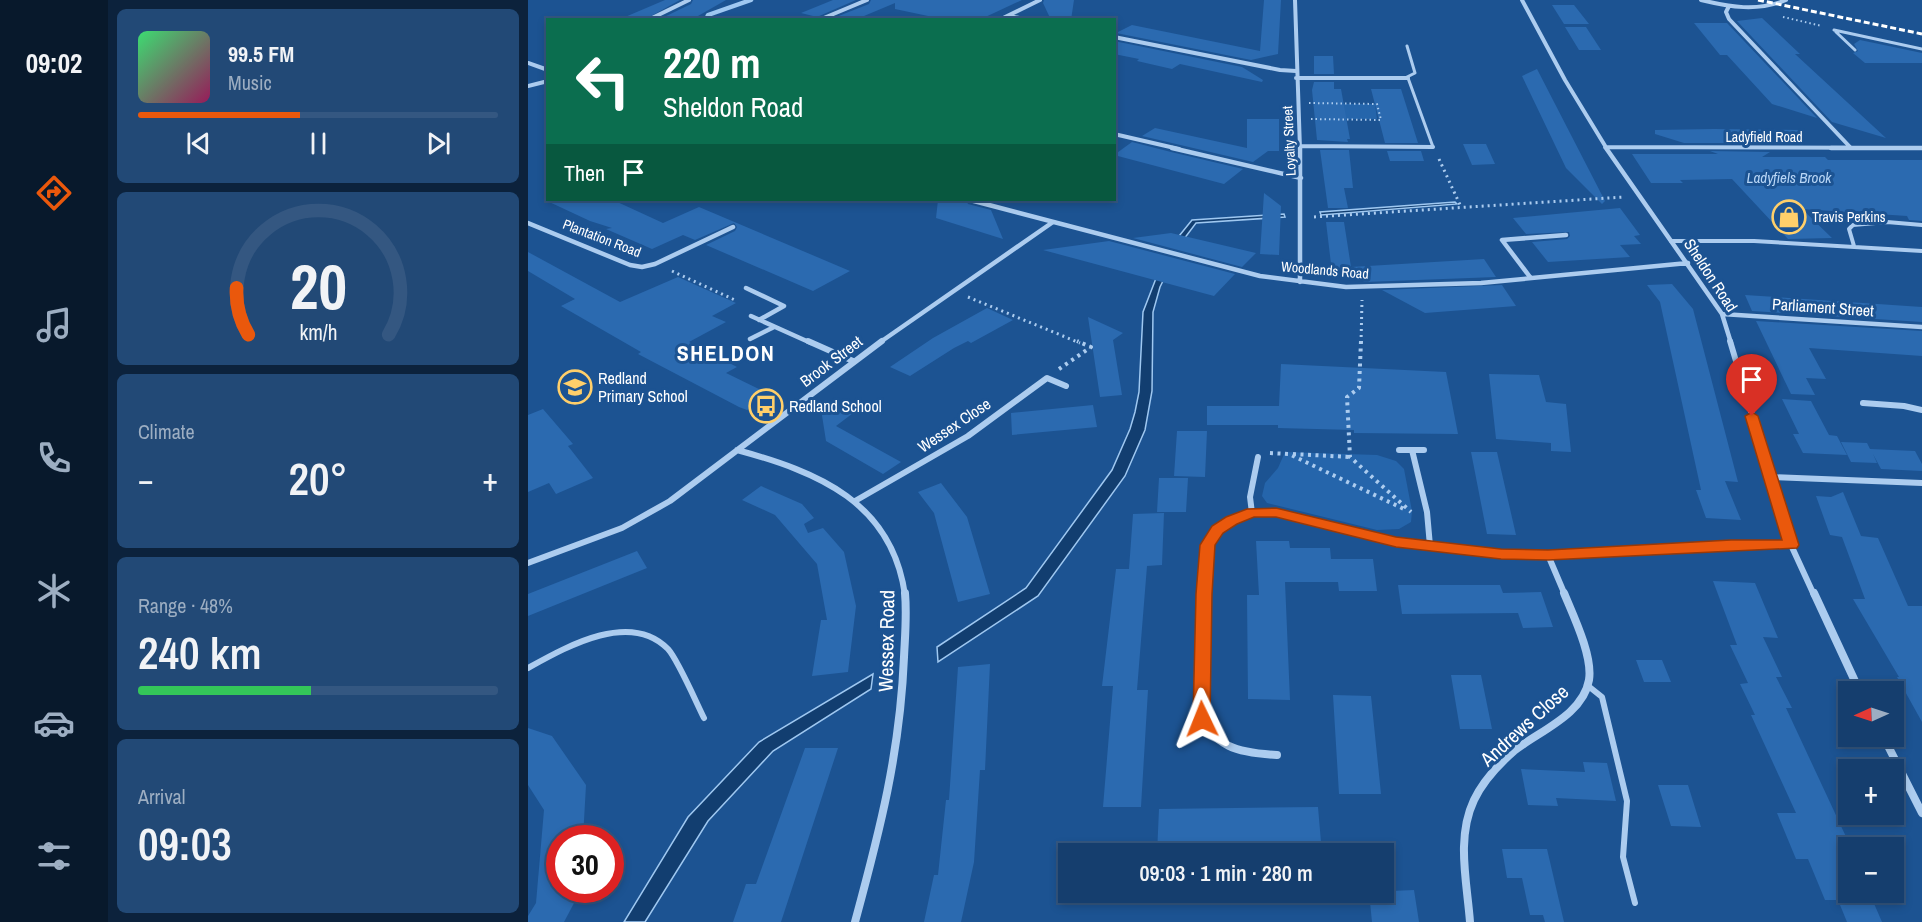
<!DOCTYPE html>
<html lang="en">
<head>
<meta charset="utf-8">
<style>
  :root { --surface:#153e6e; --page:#224976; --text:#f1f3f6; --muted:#9daec2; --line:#345781; --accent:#ea580c }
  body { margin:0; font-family:"Archivo Narrow",sans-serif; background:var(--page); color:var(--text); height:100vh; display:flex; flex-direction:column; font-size:22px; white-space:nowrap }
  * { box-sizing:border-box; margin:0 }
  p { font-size:20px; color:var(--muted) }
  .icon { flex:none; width:33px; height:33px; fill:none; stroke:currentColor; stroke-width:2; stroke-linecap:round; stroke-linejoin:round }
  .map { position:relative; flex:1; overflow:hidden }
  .side { display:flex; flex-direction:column; gap:9px; padding:9px; background:#0c223c; width:420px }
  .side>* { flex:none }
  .banner { position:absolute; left:18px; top:18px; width:570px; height:183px; border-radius:0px; box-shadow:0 3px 9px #0003,0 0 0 2px var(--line); background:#0b6e4f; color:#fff; overflow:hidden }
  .needle { width:39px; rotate:267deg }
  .tools { position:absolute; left:1310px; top:681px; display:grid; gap:12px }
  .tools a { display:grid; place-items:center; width:66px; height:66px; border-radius:0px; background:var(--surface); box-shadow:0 3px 9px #0003,0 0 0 2px var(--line); font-size:30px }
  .speed { position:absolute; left:18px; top:825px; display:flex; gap:12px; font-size:30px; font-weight:700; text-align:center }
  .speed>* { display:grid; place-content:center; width:78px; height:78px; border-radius:50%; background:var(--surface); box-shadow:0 3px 9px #0003,0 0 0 2px var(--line); line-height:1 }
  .speed .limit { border:9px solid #d22; background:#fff; color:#111 }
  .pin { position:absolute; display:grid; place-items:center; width:51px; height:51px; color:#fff; margin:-62px -26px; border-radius:50% 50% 50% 0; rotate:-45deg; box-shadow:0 0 6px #0007 }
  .pin .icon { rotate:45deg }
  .me { position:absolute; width:66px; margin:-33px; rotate:358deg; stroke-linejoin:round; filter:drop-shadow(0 0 4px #0008) }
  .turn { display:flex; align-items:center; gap:21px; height:126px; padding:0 18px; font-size:27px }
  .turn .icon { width:78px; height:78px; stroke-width:2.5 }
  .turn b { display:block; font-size:42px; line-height:51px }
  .then { display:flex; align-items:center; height:57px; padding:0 18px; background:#0003; gap:12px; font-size:22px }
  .big { font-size:45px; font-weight:600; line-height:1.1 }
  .side .card { flex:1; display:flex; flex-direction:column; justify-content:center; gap:9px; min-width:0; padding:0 21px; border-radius:9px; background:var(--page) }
  .side .dial { align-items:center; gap:0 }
  .dial svg { height:156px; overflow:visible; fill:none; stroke:var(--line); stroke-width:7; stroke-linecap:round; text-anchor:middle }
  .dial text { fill:var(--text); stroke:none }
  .song { display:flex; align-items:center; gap:18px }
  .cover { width:72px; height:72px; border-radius:9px; background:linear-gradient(135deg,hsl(140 70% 55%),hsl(330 70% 35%)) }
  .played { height:6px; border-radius:3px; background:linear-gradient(90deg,var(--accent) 45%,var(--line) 45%) }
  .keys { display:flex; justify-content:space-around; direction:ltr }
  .heat { display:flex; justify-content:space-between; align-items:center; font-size:33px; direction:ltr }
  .charge { height:9px; border-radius:4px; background:linear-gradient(90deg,#34c759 48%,var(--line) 0) }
  .trip { position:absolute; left:530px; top:843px; width:336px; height:60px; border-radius:0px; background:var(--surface); box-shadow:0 3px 9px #0003,0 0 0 2px var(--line); font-weight:600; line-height:60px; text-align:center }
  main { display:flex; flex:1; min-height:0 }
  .dock { display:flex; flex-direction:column; width:108px; justify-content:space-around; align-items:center; background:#08192c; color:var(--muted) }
  .dock .icon { width:42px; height:42px }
  .dock .active { color:var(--accent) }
  .dock b { font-size:27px; color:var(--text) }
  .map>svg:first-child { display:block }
  .green { fill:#2565ab }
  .water { fill:#123e70; stroke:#9fc8f1; stroke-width:1.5 }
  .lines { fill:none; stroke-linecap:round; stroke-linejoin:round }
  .stream { stroke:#9fc8f1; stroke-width:4.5 }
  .building { fill:#2b6ab0 }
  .path-far2 { stroke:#acccef; stroke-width:2; stroke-dasharray:1.5 3; stroke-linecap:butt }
  .path-far1 { stroke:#acccef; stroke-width:3; stroke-dasharray:2 4; stroke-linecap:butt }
  .path { stroke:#acccef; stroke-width:4; stroke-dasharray:3 4.5; stroke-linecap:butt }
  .service-far2 { stroke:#acccef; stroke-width:3 }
  .service-far1 { stroke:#acccef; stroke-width:4 }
  .service { stroke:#acccef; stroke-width:6 }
  .minor-far3 { stroke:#acccef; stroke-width:4 }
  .minor-far2 { stroke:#acccef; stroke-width:4.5 }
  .minor-far1 { stroke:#acccef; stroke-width:6 }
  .minor { stroke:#acccef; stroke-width:8 }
  .rail { stroke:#fff; stroke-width:3; stroke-dasharray:6 3; stroke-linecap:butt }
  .route { fill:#ea580c; stroke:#983908; stroke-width:1.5 }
  .labels { text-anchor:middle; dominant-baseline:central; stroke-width:6; stroke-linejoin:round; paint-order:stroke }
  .far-street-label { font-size:14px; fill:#fff; stroke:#1c5392 }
  .far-poi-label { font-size:14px; fill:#fff; stroke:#1c5392; text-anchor:start }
  .far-water-label { font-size:15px; font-style:italic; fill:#b8d6f6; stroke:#1c5392 }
  .street-label { font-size:16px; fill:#fff; stroke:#1c5392 }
  .poi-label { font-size:16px; fill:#fff; stroke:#1c5392; text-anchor:start }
  .near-street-label { font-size:20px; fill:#fff; stroke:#1c5392 }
  .district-label { font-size:22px; font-weight:bold; letter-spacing:1.5px; fill:#fff; stroke:#1c5392 }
</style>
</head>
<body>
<main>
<nav class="dock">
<b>09:02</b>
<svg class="icon active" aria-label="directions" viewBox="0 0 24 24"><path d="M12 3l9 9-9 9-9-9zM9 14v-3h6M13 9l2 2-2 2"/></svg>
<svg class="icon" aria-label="music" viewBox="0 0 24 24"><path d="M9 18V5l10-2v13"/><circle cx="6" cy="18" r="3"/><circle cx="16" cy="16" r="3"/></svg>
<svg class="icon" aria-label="phone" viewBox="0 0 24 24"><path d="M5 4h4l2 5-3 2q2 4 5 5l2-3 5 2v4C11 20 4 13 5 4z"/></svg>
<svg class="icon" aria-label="climate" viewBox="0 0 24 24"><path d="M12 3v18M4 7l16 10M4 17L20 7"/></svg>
<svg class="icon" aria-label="car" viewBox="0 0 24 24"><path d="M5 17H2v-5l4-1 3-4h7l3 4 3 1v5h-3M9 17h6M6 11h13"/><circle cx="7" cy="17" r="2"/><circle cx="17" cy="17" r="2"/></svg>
<svg class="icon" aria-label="filters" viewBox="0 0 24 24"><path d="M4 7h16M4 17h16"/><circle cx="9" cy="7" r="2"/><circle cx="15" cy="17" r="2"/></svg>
</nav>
<section class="side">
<div class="card">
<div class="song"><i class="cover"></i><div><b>99.5 FM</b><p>Music</p></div></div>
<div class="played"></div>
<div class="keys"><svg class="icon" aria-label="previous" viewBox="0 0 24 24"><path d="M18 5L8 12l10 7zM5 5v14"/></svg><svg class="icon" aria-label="pause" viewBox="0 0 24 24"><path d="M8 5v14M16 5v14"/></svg><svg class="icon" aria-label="next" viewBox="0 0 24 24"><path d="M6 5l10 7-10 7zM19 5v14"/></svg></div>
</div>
<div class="card dial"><svg viewBox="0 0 100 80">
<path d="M14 69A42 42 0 1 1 86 69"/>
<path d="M14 69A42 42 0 0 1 8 45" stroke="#ea580c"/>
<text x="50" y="56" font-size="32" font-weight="700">20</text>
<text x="50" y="72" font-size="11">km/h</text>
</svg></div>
<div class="card"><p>Climate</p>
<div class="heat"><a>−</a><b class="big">20°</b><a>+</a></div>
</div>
<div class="card"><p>Range · 48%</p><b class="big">240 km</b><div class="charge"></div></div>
<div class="card"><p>Arrival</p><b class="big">09:03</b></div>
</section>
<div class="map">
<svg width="1394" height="922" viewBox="0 0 1394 922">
  <rect width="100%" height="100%" fill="#1c5392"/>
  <!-- green -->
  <path class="green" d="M788 104H847L849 119H789Z
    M757 452 849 455 868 461 876 469 884 511 883 522 871 529 849 530 739 503 734 496 737 483 750 468Z"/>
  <!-- water -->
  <path class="water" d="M927 202 929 204 793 215 792 212Z
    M756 214 757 217 668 223 650 247 643 246 664 220Z
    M632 268 641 269 632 287 625 312 624 391 617 430 597 476 510 596 410 662 409 647 498 588 584 470 602 429 607 412 611 392 615 312Z
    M345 674 343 689 245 751 180 821 117 922H96L160 817 231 742Z"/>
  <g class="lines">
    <!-- stream -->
    <path class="stream" d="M178 20 180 15 223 0"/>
  </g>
  <!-- building -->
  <path class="building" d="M137 0H152L116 20H90Z
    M165 0H198L163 20H130L163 4Z
    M305 0H328L289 17 273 13Z
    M343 0H494L451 20H419L367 9V3L336 16V20L303 19 341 4Z
    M516 0H546L543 20H523L515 3Z
    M736 0H753L750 54 723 60 588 33 604 25 732 51Z
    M1024 5H1046L1061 24H1036Z
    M1234 18 1272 54H1267L1358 138 1304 122 1209 21Z
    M1166 23H1199L1289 118 1244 104 1199 55H1192Z
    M1037 27H1058L1073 50H1051Z
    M1332 40 1394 53V63H1337L1325 53 1330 51 1326 44Z
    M586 41 714 67 735 80 734 82 652 64 644 69 609 61 611 59 586 54Z
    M786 56H805L806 74H786Z
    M1009 69 1077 201 1074 204 1038 168 994 76Z
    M786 82H806V89H813L822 139H819L820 142 789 140 784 90Z
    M843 89H873L890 143H857Z
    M719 119H751V151H740L725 162 614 136 627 128 719 148Z
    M1127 130 1186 129 1275 130 1255 143H1156L1127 134Z
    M604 142 643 152 715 169 696 184 586 155Z
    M935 144H958L967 164 944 165Z
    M792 150H821L825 188H816L820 208H800Z
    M859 151H893L896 161H862Z
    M1182 151 1242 152 1234 157H1297L1300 160H1394V221L1381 220 1379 216 1274 209 1304 238 1260 239 1204 179 1152 180 1155 183H1123L1104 154H1190Z
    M736 193 753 206 751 255 732 254Z
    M17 200H85L135 223 171 207 322 271 285 291 178 245 207 231 209 227 206 223 167 240 155 235 124 249 78 229 84 228 62 221Z
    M410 200H438L440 204 463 210 475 239 408 218Z
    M1092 208 1112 235 1106 236 1113 244 1092 245 1102 257 1020 262 1004 242 1039 239 1042 236 1041 232 998 234 985 218Z
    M798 222H816L823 267 956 259 968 277 837 282 803 264Z
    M643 233 728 253 714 267 605 238Z
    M581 241 707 274 686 296 515 250Z
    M0 252 92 302 150 277 208 303 184 316 198 322 161 342 209 367 198 373 243 395 219 410 211 407 110 354 113 352 33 306 47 299 0 271Z
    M1144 284 1165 309 1210 482 1197 481 1213 520 1178 518 1168 490H1173L1132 302 1119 285Z
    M974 285 988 306 897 313 854 290Z
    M1217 295 1394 307V322L1224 311Z
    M459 308 485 320 443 343 440 341 426 348 382 376 362 367 405 338Z
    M560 317 595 333 585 340 594 395 572 397Z
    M1228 321 1394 331V356L1281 348 1298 379 1278 378 1287 395 1263 394Z
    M753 364 918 372 930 434 826 433V430L750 428V425H679V406H751Z
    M961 374 1011 375 1018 402 1038 404 1043 452 1023 451V443L968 439Z
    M1254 399 1283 401 1301 435 1309 436 1319 455 1275 453 1265 434H1271Z
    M341 401 308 426 373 462 355 474 298 441 293 409Z
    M565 405 569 427 484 435 483 413Z
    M15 409 45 444 40 446 65 478 28 494 21 483 0 492V415Z
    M649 431H679L677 477 646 476Z
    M1313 442 1339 443 1342 449 1387 451 1394 464V471L1353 469 1345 454 1349 463 1323 462Z
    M943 452H969L988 535 959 534Z
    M631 478H660L658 512H629Z
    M413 483 439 517 462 594 430 602 406 513 390 492Z
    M233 486 274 504 286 518 276 524 280 533 295 528 316 552 328 606 320 672 284 676 293 620H299L289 564 247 515 214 500Z
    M1315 492 1333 536 1350 538 1380 606H1394V722L1369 677H1371L1325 599H1337L1314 537 1302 535 1288 496 1303 497Z
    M636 513 634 565 619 566 609 690H620L613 807H575L585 686H574L588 569H601L605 514Z
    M728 541H761L762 548H802L803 559H845L849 591H811L810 582H757L762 700 720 699 719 595H731Z
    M109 551 119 568 0 616V594Z
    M1185 581 1227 583 1250 638 1235 637 1254 677H1248L1264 708H1258L1320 841V892H1341L1354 922H1319L1310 900H1297L1280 859H1268L1249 813H1268L1223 715H1227L1212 684 1220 683 1202 645H1209Z
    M870 585H972L975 593 1013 592 1025 627 995 628 990 613 874 614Z
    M1108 660H1134L1143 682H1116Z
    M462 664 457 770H452L446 862 433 922H396L406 875H410L418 800H421L430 667Z
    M923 675H953L964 729H932Z
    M805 695 843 696 853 794H811Z
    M0 728 24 736 58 785 55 838H32V890H53L36 922H0V916L8 903 16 810 0 785Z
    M277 748H310L253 922H205L218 884H228Z
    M1055 762 1079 763 1088 801 1028 798 1030 806 1000 805 993 769 1057 772Z
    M1130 785H1160L1173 827 1143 826Z
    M790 807 794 854H629L631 809Z
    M974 849H1019L1036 922H1017L1015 915H1002L994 878H979Z
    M886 890 891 922H844L841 892Z"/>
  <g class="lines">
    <!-- path-far2 -->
    <path class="path-far2" d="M1255 17 1294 26
      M781 103 849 104 853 120 783 119"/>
    <!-- path-far1 -->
    <path class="path-far1" d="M911 159 933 207
      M786 217 1096 197
      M144 271 209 301
      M440 297 552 343
      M833 343 834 300"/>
    <!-- path -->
    <path class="path" d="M833 341 831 388 819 397 822 457 883 512
      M531 369 563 347 549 341
      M742 453 761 454 878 510
      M765 454 822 457"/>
    <!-- service-far2 -->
    <path class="service-far2" d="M1306 30 1394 49
      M1308 32 1327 50
      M877 78 887 73 879 46
      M880 78 905 147"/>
    <!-- service-far1 -->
    <path class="service-far1" d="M1143 241H1226L1394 251
      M1326 246 1321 229 1325 225 1359 222 1394 225"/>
    <!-- service -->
    <path class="service" d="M0 668C38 647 102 610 140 649 150 660 168 702 176 718
      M1059 685 1074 697 1099 801 1095 857 1107 903"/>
    <!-- minor-far3 -->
    <path class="minor-far3" d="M767 0 772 149
      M994 0 1037 80 1079 149
      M1173 0C1202 7 1229 12 1258 0
      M1201 6 1198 12 1201 19 1322 147
      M481 16 501 20
      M120 20 161 0
      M291 20 339 0
      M471 20 512 0
      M586 37 752 70 768 71
      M0 63 20 70
      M768 78H880
      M0 86 20 81
      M586 134 651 149
      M772 146 905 147
      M1077 147 1394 148"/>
    <!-- minor-far2 -->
    <path class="minor-far2" d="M644 148 773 178
      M772 148V282
      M1078 148 1194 314 1203 343
      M1303 148H1394
      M442 200 732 276 818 287 953 283 1160 263
      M0 223 102 265 114 267 127 264 205 227
      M1002 277 974 240 1038 235
      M218 288 256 306 231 320
      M1194 314 1394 327
      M223 316 283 343
      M222 339 246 327
      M351 343 525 222"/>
    <!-- minor-far1 -->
    <path class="minor-far1" d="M280 341 325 361
      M1202 341 1263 545 1286 595
      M1335 403 1376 406 1394 410
      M209 450C290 472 364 502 377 595
      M871 450H884
      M896 450H884L899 512 902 546
      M1242 477 1394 483
      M327 501 440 436 519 378 538 386
      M724 513 754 514 884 544 973 554 1020 555 1202 545H1263
      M1020 555 1037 595
      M0 563 94 528 142 501 354 341
      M678 595C680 552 674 526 724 513L722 497 730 457"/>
    <!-- minor -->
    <path class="minor" d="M678 593 672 709C683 748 712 753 749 755
      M1286 593 1332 692
      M1355 736 1394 813
      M327 922C352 830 372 753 376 657 377 636 379 615 377 593
      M942 922C939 882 928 838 946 800 955 781 970 765 986 751 1011 731 1055 715 1061 680 1065 656 1045 615 1036 593"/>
    <!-- rail -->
    <path class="rail" d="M1230 0 1394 34"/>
  </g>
  <!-- route -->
  <path class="route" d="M1224 412 1230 416 1271 545 1269 548 1020 560 973 559 868 547 748 517H726L709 524 695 533 687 545 684 594 682 719 680 724 674 726 668 724 665 719 668 594 672 545 684 526 698 517 719 509 748 508 868 537 973 549 1020 550 1203 540H1254L1217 416Z"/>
  <!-- icons -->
  <defs>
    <g id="shop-ring" transform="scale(1.725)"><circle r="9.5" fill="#1c5392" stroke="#ffcf6a" stroke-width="1.5"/><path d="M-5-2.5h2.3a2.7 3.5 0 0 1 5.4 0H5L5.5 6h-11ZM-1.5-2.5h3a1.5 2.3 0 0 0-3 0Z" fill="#ffcf6a"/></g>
    <g id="school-ring" transform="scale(1.725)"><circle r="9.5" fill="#1c5392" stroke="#ffcf6a" stroke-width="1.5"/><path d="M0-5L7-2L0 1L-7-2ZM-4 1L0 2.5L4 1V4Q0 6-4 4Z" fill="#ffcf6a"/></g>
    <g id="bus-ring" transform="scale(1.725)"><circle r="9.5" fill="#1c5392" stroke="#ffcf6a" stroke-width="1.5"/><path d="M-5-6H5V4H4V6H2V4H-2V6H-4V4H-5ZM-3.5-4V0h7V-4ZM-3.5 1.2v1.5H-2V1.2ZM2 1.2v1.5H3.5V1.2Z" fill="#ffcf6a"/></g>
  </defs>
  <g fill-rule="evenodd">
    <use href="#shop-ring" x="1261" y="217"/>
    <use href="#school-ring" x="47" y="387"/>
    <use href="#bus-ring" x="238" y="406"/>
  </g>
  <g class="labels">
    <!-- far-street labels -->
    <g class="far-street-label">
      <text x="1236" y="137">Ladyfield Road</text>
      <text transform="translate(761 141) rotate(-93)">Loyalty Street</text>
      <text transform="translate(74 238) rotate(21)">Plantation Road</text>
      <text transform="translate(797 270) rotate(5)">Woodlands Road</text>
    </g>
    <!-- far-poi labels -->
    <g class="far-poi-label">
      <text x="1284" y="217">Travis Perkins</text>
    </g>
    <!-- far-water labels -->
    <g class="far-water-label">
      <text x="1261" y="177">Ladyfiels Brook</text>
    </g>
    <!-- street labels -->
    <g class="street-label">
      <text transform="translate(1183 275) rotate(57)">Sheldon Road</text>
      <text transform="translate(1295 307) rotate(4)">Parliament Street</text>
      <text transform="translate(303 361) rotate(-37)">Brook Street</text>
      <text transform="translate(426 425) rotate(-34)">Wessex Close</text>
    </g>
    <!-- poi labels -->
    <g class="poi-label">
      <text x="70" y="378">Redland<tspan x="70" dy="18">Primary School</tspan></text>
      <text x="261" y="406">Redland School</text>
    </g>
    <!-- near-street labels -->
    <g class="near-street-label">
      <text transform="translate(358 641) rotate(-89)">Wessex Road</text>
      <text transform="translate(996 725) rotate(-42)">Andrews Close</text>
    </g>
    <!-- district labels -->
    <g class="district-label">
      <text x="198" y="353">SHELDON</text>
    </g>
  </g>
</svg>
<div class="tools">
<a><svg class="needle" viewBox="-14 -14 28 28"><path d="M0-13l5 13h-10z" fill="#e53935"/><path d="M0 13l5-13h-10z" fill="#9daec2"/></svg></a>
<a>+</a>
<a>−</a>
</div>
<div class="speed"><div class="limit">30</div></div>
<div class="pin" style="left:1224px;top:416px;background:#d93025"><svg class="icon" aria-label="arrive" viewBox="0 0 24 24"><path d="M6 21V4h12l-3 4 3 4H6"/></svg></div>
<svg class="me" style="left:674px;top:719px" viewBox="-20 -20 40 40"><path d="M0-17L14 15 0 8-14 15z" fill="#ea580c" stroke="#fff" stroke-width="4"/></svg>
<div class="trip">09:03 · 1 min · 280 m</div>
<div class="banner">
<div class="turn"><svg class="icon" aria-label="left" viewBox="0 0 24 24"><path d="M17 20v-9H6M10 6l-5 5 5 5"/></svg><div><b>220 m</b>Sheldon Road</div></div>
<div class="then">Then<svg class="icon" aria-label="arrive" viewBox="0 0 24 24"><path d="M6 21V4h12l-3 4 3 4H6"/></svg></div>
</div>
</div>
</main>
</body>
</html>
